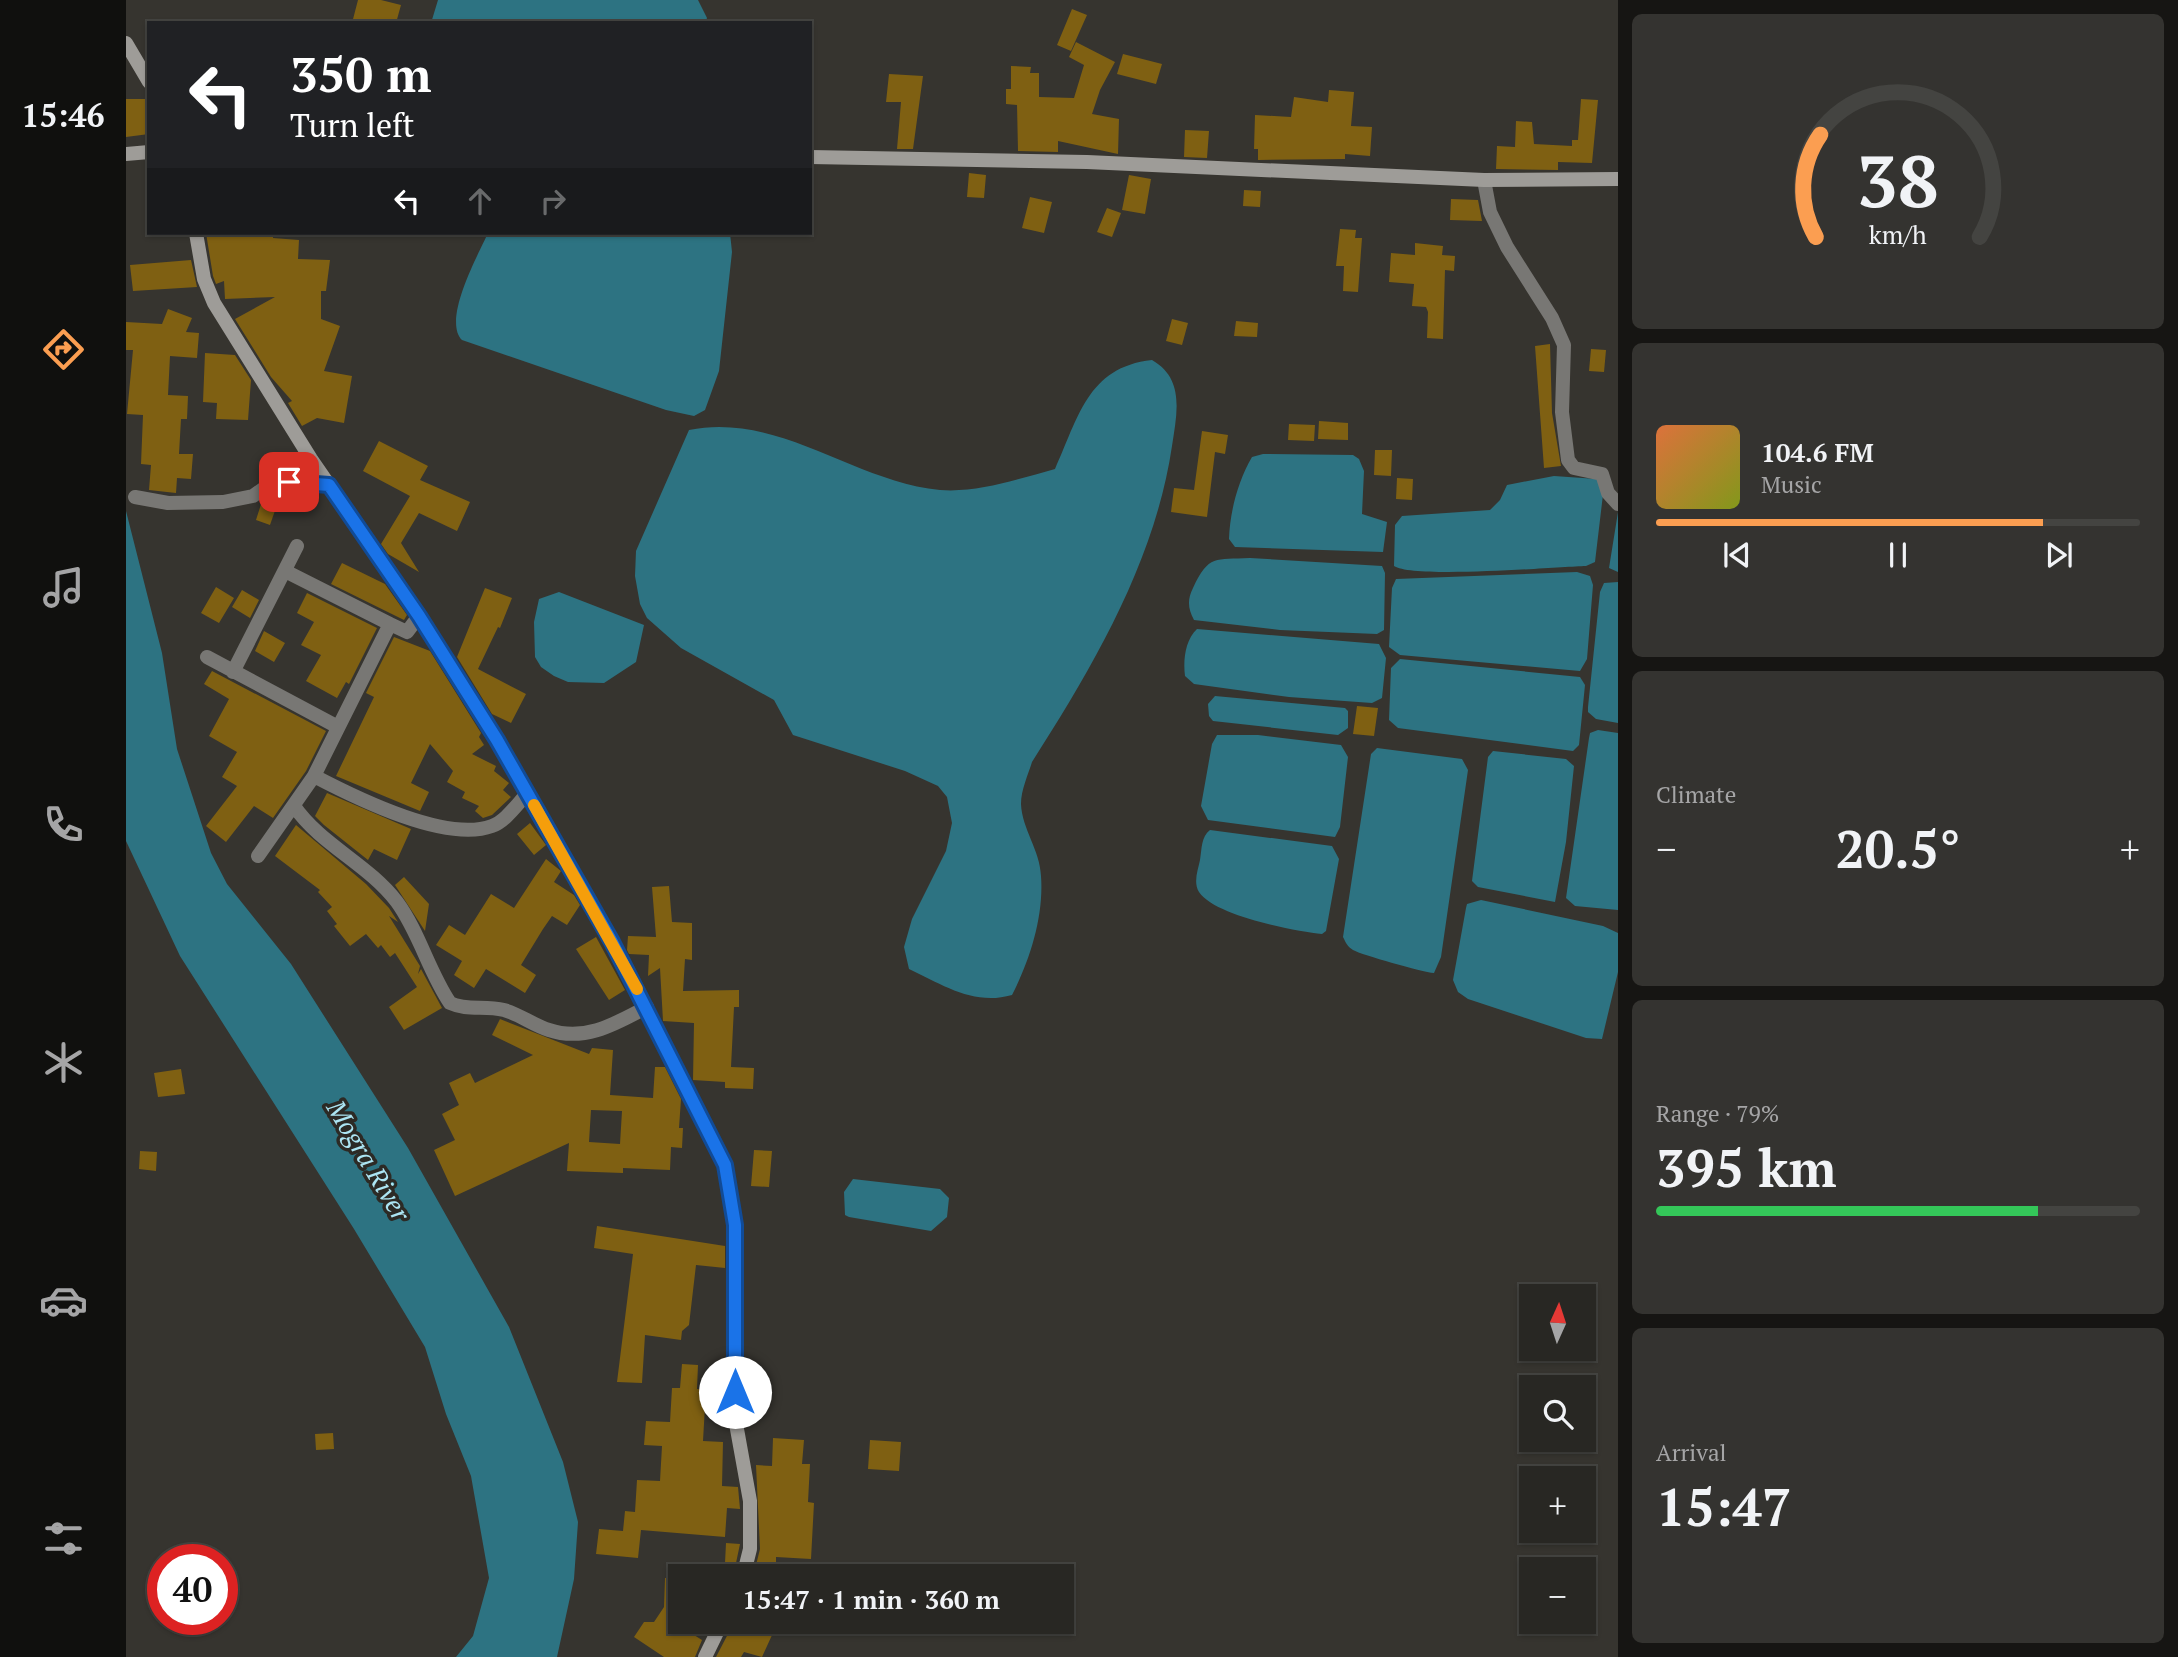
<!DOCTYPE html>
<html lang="en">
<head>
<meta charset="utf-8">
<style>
  :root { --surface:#282723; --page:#343330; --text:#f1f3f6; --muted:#a5a5a6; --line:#444441; --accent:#fb9e51 }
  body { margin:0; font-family:"PT Serif",serif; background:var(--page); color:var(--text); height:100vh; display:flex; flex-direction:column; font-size:26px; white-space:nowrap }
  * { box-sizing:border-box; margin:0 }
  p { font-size:23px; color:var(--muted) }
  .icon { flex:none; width:38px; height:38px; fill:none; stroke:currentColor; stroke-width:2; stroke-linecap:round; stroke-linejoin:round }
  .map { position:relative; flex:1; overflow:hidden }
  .side { display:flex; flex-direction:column; gap:14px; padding:14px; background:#161513; width:560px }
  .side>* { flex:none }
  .banner { position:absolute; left:21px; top:21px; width:665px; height:214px; border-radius:0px; box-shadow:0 2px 5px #0004,0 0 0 2px var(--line); background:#202124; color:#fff; overflow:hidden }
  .needle { width:46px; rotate:3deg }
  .controls { position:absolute; left:1393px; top:1284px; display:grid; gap:14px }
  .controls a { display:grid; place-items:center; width:77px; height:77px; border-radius:0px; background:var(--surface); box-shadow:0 2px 5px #0004,0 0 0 2px var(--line); font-size:35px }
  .speed { position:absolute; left:21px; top:1544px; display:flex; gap:14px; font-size:35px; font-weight:700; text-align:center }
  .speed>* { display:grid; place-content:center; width:91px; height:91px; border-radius:50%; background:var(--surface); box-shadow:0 2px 5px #0004,0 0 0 2px var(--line); line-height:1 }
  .speed .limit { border:10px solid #d22; background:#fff; color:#111 }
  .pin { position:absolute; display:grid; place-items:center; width:60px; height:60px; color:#fff; margin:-30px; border-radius:14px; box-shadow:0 4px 10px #0006 }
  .me { position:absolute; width:77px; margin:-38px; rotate:0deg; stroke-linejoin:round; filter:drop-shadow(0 0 5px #0008) }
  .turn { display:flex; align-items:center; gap:24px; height:147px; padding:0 28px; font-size:32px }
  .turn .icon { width:91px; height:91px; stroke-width:2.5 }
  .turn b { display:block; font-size:49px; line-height:60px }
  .lanes { display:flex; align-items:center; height:66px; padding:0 28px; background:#0003; justify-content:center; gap:35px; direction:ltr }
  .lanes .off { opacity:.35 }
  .big { font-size:52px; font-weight:700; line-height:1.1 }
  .side .tile { flex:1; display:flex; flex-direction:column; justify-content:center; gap:10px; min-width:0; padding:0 24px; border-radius:10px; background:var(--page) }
  .side .dial { align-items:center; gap:0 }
  .dial svg { height:182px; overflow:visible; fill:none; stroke:var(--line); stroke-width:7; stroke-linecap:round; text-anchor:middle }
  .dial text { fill:var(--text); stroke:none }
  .song { display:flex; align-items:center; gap:21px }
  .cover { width:84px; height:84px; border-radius:10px; background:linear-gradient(135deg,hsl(20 70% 55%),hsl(70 70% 35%)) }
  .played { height:7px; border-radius:4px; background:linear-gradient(90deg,var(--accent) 80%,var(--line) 80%) }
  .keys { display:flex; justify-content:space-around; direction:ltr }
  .heat { display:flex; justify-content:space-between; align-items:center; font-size:38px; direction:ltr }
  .charge { height:10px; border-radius:5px; background:linear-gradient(90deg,#34c759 79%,var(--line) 0) }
  .trip { position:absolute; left:542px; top:1564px; width:406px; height:70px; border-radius:0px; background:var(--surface); box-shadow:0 2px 5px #0004,0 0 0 2px var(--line); font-weight:700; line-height:70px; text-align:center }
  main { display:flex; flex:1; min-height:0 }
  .dock { display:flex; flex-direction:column; width:126px; justify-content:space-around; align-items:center; background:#10100e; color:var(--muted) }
  .dock .icon { width:49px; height:49px }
  .dock .selected { color:var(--accent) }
  .dock b { font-size:32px; color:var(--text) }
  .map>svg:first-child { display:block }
  .water { fill:#2d7382 }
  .building { fill:#7f6012; fill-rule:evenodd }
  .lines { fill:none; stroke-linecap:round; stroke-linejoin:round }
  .street { stroke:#787774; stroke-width:14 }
  .secondary { stroke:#9e9c98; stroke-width:14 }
  .route-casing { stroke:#114b97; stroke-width:18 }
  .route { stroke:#1a73e8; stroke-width:12 }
  .slow { stroke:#f59e0b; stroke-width:12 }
  .labels { text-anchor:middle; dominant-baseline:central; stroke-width:7; stroke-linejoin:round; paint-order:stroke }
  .water-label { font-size:26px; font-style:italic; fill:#ace5f3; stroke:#2c2a25 }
</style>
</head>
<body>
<main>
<nav class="dock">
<b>15:46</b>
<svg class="icon selected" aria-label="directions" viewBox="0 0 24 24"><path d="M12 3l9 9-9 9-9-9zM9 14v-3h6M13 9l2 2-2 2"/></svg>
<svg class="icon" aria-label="music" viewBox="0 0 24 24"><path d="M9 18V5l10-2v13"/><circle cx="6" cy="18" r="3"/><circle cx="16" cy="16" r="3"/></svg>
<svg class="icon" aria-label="phone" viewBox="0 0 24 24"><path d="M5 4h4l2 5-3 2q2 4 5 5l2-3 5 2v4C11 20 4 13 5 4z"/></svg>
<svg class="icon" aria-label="climate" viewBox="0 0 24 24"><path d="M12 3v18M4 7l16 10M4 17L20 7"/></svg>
<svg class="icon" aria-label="car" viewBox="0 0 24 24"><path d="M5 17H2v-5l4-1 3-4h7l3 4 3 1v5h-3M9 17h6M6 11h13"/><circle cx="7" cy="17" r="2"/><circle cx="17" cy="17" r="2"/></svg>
<svg class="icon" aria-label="filters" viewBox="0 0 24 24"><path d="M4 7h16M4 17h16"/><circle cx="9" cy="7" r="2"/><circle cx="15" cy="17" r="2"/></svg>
</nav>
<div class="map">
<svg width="1492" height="1657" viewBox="0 0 1492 1657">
  <rect width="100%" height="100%" fill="#36342f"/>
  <!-- water -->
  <path class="water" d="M312 0H572L581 18 579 23H305Z
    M362 233H604L606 252 593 371 579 410 568 416 540 410 336 340C316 320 352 255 362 233Z
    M1026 360C1059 379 1051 413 1046 446 1029 561 968 665 906 762 902 775 895 790 895 804 896 829 914 850 915 876 918 916 904 960 886 995 848 1006 817 985 783 969L778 947 786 919 820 851 826 823 821 797 812 786 779 771 667 735 648 700 555 648 521 618 514 604 509 576 510 551 563 430C654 412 728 482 814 490 852 493 892 479 929 469 952 419 961 367 1026 360Z
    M1137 454 1227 455 1233 459 1238 471 1236 514 1261 522 1257 552 1109 547 1103 539C1104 511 1112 481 1126 457Z
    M1428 476 1471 479 1478 486 1469 562 1460 566C1428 567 1288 579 1268 566L1269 525 1276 516 1364 510 1374 500 1381 485Z
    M0 511 36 653 51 749 85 853 101 884 165 964 282 1148 383 1327 437 1462 452 1522 448 1579 431 1657H330L347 1636 363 1578 345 1476 320 1414 299 1347 228 1229 54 956 0 841Z
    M1492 512V572L1483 568Z
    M1124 558 1256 566 1259 573 1258 630 1251 634 1154 630 1068 620C1062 609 1061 600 1067 588 1083 554 1089 560 1124 558Z
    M1451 572 1464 576 1467 585 1461 659 1454 671 1274 655 1263 647 1266 588 1270 579Z
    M1492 582V723L1470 719 1462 712V707L1474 592 1478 583Z
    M433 592 518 625 510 662 478 683 442 682 428 676 415 667 409 657 408 622 413 599Z
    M1071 629 1253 644 1260 658 1256 698 1246 703 1163 697 1068 684 1059 676C1057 661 1059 640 1071 629Z
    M1274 659 1454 677 1459 685 1453 745 1447 751 1272 728 1263 720 1265 668Z
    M1089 696 1219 708 1222 711V728L1212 735 1087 721 1083 716 1082 704Z
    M1472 730 1492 733V910L1449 906 1440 898 1463 738 1464 733Z
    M1091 735H1132L1215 745 1222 757 1214 827 1209 837 1082 820 1075 806 1086 744Z
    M1251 748 1336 759 1342 770 1315 957 1308 973C1296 972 1236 955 1227 950 1221 946 1220 943 1217 937L1245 754Z
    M1367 751 1440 759 1448 766 1440 842 1429 902 1352 887 1346 881 1362 757Z
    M1084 830 1206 846 1213 859 1200 931 1196 934C1168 931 1089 916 1073 892 1067 882 1072 870 1074 860 1076 848 1075 837 1084 830Z
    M1355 900 1477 926 1492 933V972L1476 1039 1460 1038 1342 999 1332 992 1327 980 1340 908 1341 904Z
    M727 1179 814 1189 823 1198 821 1217 805 1231 723 1217 719 1215 718 1192Z"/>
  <!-- building -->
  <path class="building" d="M232 0H255L275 5 270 23H226Z
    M946 9 961 15 945 51 931 45Z
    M950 42 989 62 974 90 966 114 993 119 992 154 932 141V152L892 151 891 105 880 104V89H885V66L905 67 904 73H913V97L948 98 958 65 943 57Z
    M997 54 1036 64 1030 84 991 74Z
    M763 74 797 76 787 149H771L775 102H760Z
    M1203 90 1228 92 1225 126 1246 127 1244 156 1219 154V159L1132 160V149H1128L1129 115 1165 117 1168 97 1202 102Z
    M0 99H23V134L0 137Z
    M1455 99 1472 100 1466 163 1432 162V170L1370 169 1371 146 1389 147 1390 121 1406 122 1408 144 1446 146V140H1452Z
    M1059 130 1083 131 1081 158 1058 157Z
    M843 173 860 175 858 198 841 197Z
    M1003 175 1025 179 1019 214 996 210Z
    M1118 190 1135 191 1134 207 1117 206Z
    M904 197 926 202 918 233 896 228Z
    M1325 199 1352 200 1356 221 1324 220Z
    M981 208 995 213 986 237 971 232Z
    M1214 229 1230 230 1229 238H1236L1232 292 1217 291 1218 266H1210Z
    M80 233H147V238L173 240 172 259 204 260 200 291H195V319L214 326 198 371 226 376 218 423 191 418 176 426 162 403 166 401 145 377 109 319 149 297 99 299 98 281 90 284 87 276Z
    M1289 243 1317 246 1316 255 1329 256 1328 271 1319 270 1317 339 1301 338 1302 312 1300 307 1286 306 1288 284 1263 282 1265 253 1289 255Z
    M65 260 71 287 7 291 4 265Z
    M42 309 66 318 60 332 73 333 71 358 44 356 42 395 62 396 61 419H55L53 454H67L65 479 51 478 50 493 23 490 25 465 15 464 17 415 1 414 7 350H0V322L36 324Z
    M1046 319 1062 323 1056 345 1040 341Z
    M1110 321 1132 323 1131 337 1108 336Z
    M1424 344 1426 413 1435 466 1418 468 1409 346Z
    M1465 349 1480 350 1478 372 1463 371Z
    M79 353 109 355 125 380 122 420 90 419 91 403 77 402Z
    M1193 421 1222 423V440L1192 439Z
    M1163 424 1189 425 1188 441 1162 440Z
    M1076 431 1102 435 1099 454 1089 452 1081 517 1045 512 1048 488 1068 490Z
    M253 441 302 466 294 480 344 502 331 531 293 513 275 543 293 572 262 554 255 544 284 496 237 471Z
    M1249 450H1266L1265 476 1248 475Z
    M1271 478 1287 479 1286 500 1270 499Z
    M141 498 152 502 144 525 130 520 136 501Z
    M216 563 259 584 281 615 278 620 205 584Z
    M90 587 108 598 93 623 75 613Z
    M359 588 386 598 374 628 372 627 352 669 400 694 385 723 366 714 331 657Z
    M116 590 133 600 124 618 106 607Z
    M181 593 251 628 223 684 220 682 211 698 180 681 195 655 175 645 188 622 171 613Z
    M138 631 159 643 148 662 129 651Z
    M268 637 304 651 355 733 353 737 358 745 346 754 370 766 368 771 383 783 377 790 385 797 366 815 357 818 349 811 353 806 336 798 339 792 321 782 327 771 304 744 285 783 303 792 294 811 210 776 248 697 240 693Z
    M86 671 200 731 180 771 147 818 128 806 100 842 80 826 111 786 96 777 111 752 83 736 103 699 78 684Z
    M1231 706 1252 708 1248 736 1227 734Z
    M201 793 285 829 271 860 248 849 242 860 198 825 189 816Z
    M404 823 420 845 408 855 391 834Z
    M170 825 240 884 263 908 272 922 263 916 294 966 292 974 295 969 316 1008 278 1030 263 1007 291 987 269 953 264 957 255 945 252 948 240 934 224 946 208 926 211 924 201 911 206 907 192 892 194 890 149 856Z
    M420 859 435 871 428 882 448 895 454 905 441 925 426 916 417 929 395 965 410 975 399 993 360 969 348 988 328 975 336 961 310 945 323 925 339 935 365 894 388 908Z
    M278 877 303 904 299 931 269 885Z
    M543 886 546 922 566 923V960L559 959 557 991 613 990V1007H608L605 1067 628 1068 627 1089 599 1088V1082L567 1080 568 1023 537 1021 534 968 522 976 523 955 503 954 501 950 502 936 530 937 526 887Z
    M470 937 499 990 483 1000 450 949Z
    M374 1019 463 1054 466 1048 487 1050 484 1095 527 1098 529 1067H539L555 1099 553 1128H557L556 1148 545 1147 544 1170 497 1168V1173L441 1171 443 1143 329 1196 308 1150 329 1140 316 1114 333 1105 323 1083 344 1073 349 1083 407 1055 366 1035ZM465 1110 496 1111 494 1144 463 1142Z
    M55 1069 59 1094 32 1097 28 1073Z
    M628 1150 646 1151 643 1187 625 1186Z
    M14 1151 31 1152 30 1171 13 1169Z
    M471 1226 599 1246V1268L570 1265 563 1325 556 1331 555 1340 519 1335 516 1383 491 1382 507 1254 468 1248Z
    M556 1364 572 1365 571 1389 588 1390 587 1407 579 1406 577 1441 597 1442 596 1486 612 1487 614 1509 601 1508 599 1537 515 1530 512 1558 470 1554 473 1529 497 1531 499 1511 509 1512 511 1480 534 1481 536 1446 518 1445 520 1421 544 1422 546 1388H554Z
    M207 1433 208 1449 190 1450 189 1434Z
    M647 1438 678 1440 676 1464H684L682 1502 688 1503 685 1559 650 1557V1571H635V1565H630L634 1549 630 1465 646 1466Z
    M744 1440 775 1442 773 1471 742 1469Z
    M600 1543 614 1544 610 1563H599Z
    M539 1578H555V1622H565L560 1630 576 1640 569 1657H538L508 1637 518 1622H528L538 1607Z
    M627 1622H652L636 1657 618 1652 615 1657H590L603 1632 609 1635 613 1626 624 1631Z"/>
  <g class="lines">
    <!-- street -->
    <path class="street" d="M1358 180 1364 212 1381 247 1426 318 1438 345 1436 412 1442 460 1448 468 1476 474 1482 493 1492 504
      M9 497 42 503 97 502 127 496 147 482 203 485
      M159 571 264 624
      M81 657 212 727
      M107 672 171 546
      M188 776C230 798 320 843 366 826 380 821 391 804 402 793
      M168 806C195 845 242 864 271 902 293 932 303 972 324 1003 341 1011 359 1005 378 1010 393 1014 407 1025 423 1030 459 1042 489 1024 521 1007
      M132 856 188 776 264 624 281 632 293 616"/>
    <!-- secondary -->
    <path class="secondary" d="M0 43 23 82
      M0 154 23 152
      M684 157 961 162 1358 180 1492 179
      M70 233 78 279 88 303 185 459 297 621 371 740 486 942 599 1165 609 1225V1418L624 1501V1549L617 1577
      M579 1657 596 1622"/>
  </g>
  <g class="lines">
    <!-- route casing -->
    <g class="route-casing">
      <path id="route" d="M163 482 203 485 293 616 371 740 486 942 599 1165 609 1225V1392"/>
    </g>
    <!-- route -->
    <use href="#route" class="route"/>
    <!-- slow -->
    <path class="slow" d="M408 805 511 989"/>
  </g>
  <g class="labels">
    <!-- water labels -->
    <g class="water-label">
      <text transform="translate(243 1160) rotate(59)">Mogra River</text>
    </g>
  </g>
</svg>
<div class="controls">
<a><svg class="needle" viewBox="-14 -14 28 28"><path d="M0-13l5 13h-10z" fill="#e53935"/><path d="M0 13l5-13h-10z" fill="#a5a5a6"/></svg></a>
<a><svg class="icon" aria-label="search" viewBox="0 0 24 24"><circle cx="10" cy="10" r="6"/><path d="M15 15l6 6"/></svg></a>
<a>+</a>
<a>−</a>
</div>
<div class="speed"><div class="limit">40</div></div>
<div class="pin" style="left:163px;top:482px;background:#d93025"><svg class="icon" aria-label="arrive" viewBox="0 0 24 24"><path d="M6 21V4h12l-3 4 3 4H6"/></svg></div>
<svg class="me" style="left:609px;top:1392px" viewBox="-20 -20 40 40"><circle r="19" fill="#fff"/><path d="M0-13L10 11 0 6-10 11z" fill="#1a73e8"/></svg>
<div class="trip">15:47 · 1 min · 360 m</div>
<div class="banner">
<div class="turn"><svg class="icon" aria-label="left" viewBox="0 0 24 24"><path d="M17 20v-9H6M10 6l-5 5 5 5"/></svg><div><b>350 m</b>Turn left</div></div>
<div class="lanes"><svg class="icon" aria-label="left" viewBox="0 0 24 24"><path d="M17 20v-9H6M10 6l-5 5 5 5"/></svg><svg class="icon off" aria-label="ahead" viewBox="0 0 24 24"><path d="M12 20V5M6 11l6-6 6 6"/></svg><svg class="icon off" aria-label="right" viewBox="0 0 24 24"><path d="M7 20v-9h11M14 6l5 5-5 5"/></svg></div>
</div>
</div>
<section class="side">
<div class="tile dial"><svg viewBox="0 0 100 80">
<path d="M14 69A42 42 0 1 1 86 69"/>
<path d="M14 69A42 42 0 0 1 16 24" stroke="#fb9e51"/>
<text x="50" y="56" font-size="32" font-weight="700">38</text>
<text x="50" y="72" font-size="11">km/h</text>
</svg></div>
<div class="tile">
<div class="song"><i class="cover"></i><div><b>104.6 FM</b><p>Music</p></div></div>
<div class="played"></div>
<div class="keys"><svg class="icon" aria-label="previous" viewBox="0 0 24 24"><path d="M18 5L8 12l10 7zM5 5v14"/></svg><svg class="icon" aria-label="pause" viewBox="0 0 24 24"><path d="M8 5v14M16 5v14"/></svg><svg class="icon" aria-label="next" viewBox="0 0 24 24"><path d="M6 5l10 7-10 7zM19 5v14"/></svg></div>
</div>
<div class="tile"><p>Climate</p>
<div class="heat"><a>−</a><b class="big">20.5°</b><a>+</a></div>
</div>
<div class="tile"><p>Range · 79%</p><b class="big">395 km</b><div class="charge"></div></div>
<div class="tile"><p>Arrival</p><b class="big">15:47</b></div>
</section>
</main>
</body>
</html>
